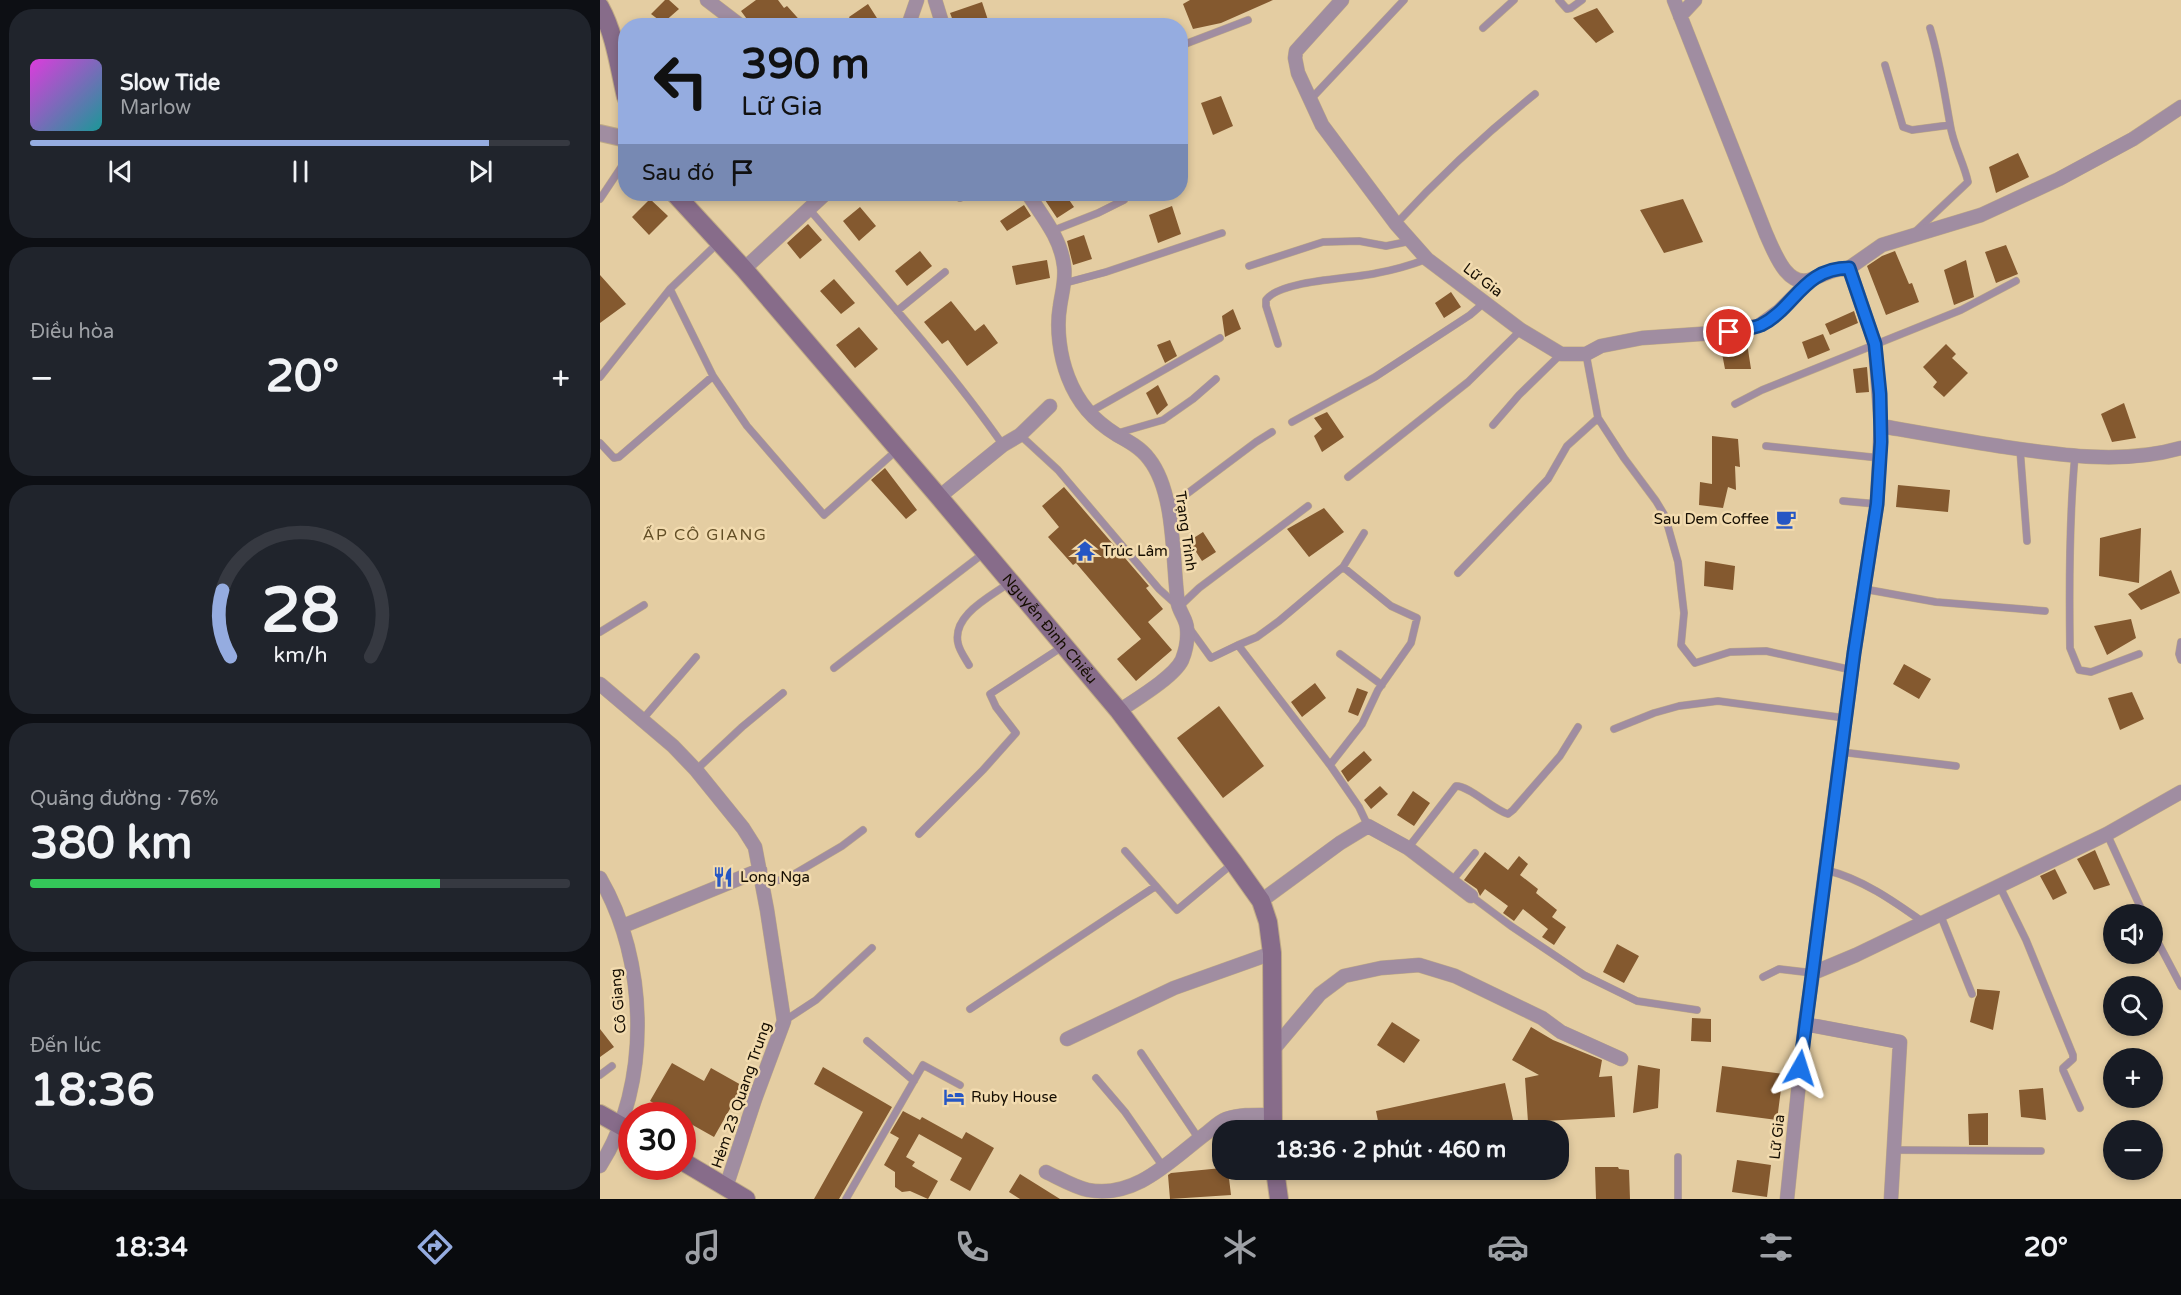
<!DOCTYPE html>
<html lang="vi">
<head>
<meta charset="utf-8">
<style>
  :root { --surface:#171b24; --page:#20242c; --text:#f1f3f6; --muted:#9ea1a6; --line:#363941; --accent:#95ace0 }
  body { margin:0; font-family:"Varela Round",sans-serif; background:var(--page); color:var(--text); height:100vh; display:flex; flex-direction:column; font-size:22px; white-space:nowrap }
  * { box-sizing:border-box; margin:0 }
  p { font-size:20px; color:var(--muted) }
  .icon { flex:none; width:33px; height:33px; fill:none; stroke:currentColor; stroke-width:2; stroke-linecap:round; stroke-linejoin:round }
  .map { position:relative; flex:1; overflow:hidden }
  .drawer { display:flex; flex-direction:column; gap:9px; padding:9px; background:#0d0f14; width:600px }
  .drawer>* { flex:none }
  .hud { position:absolute; left:18px; top:18px; width:570px; height:183px; border-radius:24px; box-shadow:0 3px 9px #0003; background:#95ace0; color:#111; overflow:hidden }
  .buttons { position:absolute; left:1503px; top:904px; display:grid; gap:12px }
  .buttons a { display:grid; place-items:center; width:60px; height:60px; border-radius:50%; background:var(--surface); box-shadow:0 3px 9px #0003; font-size:30px }
  .speed { position:absolute; left:18px; top:1102px; display:flex; gap:12px; font-size:30px; font-weight:700; text-align:center }
  .speed>* { display:grid; place-content:center; width:78px; height:78px; border-radius:50%; background:var(--surface); box-shadow:0 3px 9px #0003; line-height:1 }
  .speed .limit { border:9px solid #d22; background:#fff; color:#111 }
  .pin { position:absolute; display:grid; place-items:center; width:51px; height:51px; color:#fff; margin:-26px; border:3px solid #fff; border-radius:50%; box-shadow:0 2px 6px #0007 }
  .me { position:absolute; width:66px; margin:-33px; rotate:6deg; stroke-linejoin:round; filter:drop-shadow(0 0 4px #0008) }
  .turn { display:flex; align-items:center; gap:21px; height:126px; padding:0 24px; font-size:27px }
  .turn .icon { width:78px; height:78px; stroke-width:2.5 }
  .turn b { display:block; font-size:42px; line-height:51px }
  .then { display:flex; align-items:center; height:57px; padding:0 24px; background:#0003; gap:12px; font-size:22px }
  .big { font-size:45px; font-weight:700; line-height:1.1 }
  .drawer .widget { flex:1; display:flex; flex-direction:column; justify-content:center; gap:9px; min-width:0; padding:0 21px; border-radius:24px; background:var(--page) }
  .drawer .dial { align-items:center; gap:0 }
  .dial svg { height:156px; overflow:visible; fill:none; stroke:var(--line); stroke-width:7; stroke-linecap:round; text-anchor:middle }
  .dial text { fill:var(--text); stroke:none }
  .song { display:flex; align-items:center; gap:18px }
  .cover { width:72px; height:72px; border-radius:9px; background:linear-gradient(135deg,hsl(300 70% 55%),hsl(180 70% 35%)) }
  .played { height:6px; border-radius:3px; background:linear-gradient(90deg,var(--accent) 85%,var(--line) 85%) }
  .keys { display:flex; justify-content:space-around; direction:ltr }
  .heat { display:flex; justify-content:space-between; align-items:center; font-size:33px; direction:ltr }
  .charge { height:9px; border-radius:4px; background:linear-gradient(90deg,#34c759 76%,var(--line) 0) }
  .trip { position:absolute; left:612px; top:1120px; width:357px; height:60px; border-radius:24px; background:var(--surface); box-shadow:0 3px 9px #0003; font-weight:700; line-height:60px; text-align:center }
  .menu { display:flex; height:96px; justify-content:space-around; align-items:center; background:#090b0e; color:var(--muted) }
  .menu .icon { width:42px; height:42px }
  .menu .active { color:var(--accent) }
  .menu b { font-size:27px; color:var(--text) }
  main { display:flex; flex:1; min-height:0 }
  .map>svg:first-child { display:block }
  .building { fill:#84592f }
  .lines { fill:none; stroke-linecap:round; stroke-linejoin:round }
  .service-casing { stroke:#bfaa85; stroke-width:8 }
  .minor-casing { stroke:#bfaa85; stroke-width:15 }
  .tertiary-casing { stroke:#bfaa85; stroke-width:18 }
  .secondary-casing { stroke:#bfaa85; stroke-width:20 }
  .service { stroke:#a08da1; stroke-width:7 }
  .minor { stroke:#a08da1; stroke-width:14 }
  .tertiary { stroke:#a08da1; stroke-width:16 }
  .secondary { stroke:#876c8a; stroke-width:18 }
  .route-casing { stroke:#114b97; stroke-width:15 }
  .route { stroke:#1a73e8; stroke-width:10 }
  .labels { text-anchor:middle; dominant-baseline:central; stroke-width:5; stroke-linejoin:round; paint-order:stroke }
  .street-label { font-size:15px; fill:#150d01; stroke:#f2dbaf }
  .poi-label { font-size:15px; fill:#150d01; stroke:#f2dbaf; text-anchor:start }
  .neighbourhood-label { font-size:16px; letter-spacing:1.5px; fill:#624e26; stroke:#f2dbaf }
</style>
</head>
<body>
<main>
<section class="drawer">
<div class="widget">
<div class="song"><i class="cover"></i><div><b>Slow Tide</b><p>Marlow</p></div></div>
<div class="played"></div>
<div class="keys"><svg class="icon" aria-label="previous" viewBox="0 0 24 24"><path d="M18 5L8 12l10 7zM5 5v14"/></svg><svg class="icon" aria-label="pause" viewBox="0 0 24 24"><path d="M8 5v14M16 5v14"/></svg><svg class="icon" aria-label="next" viewBox="0 0 24 24"><path d="M6 5l10 7-10 7zM19 5v14"/></svg></div>
</div>
<div class="widget"><p>Điều hòa</p>
<div class="heat"><a>−</a><b class="big">20°</b><a>+</a></div>
</div>
<div class="widget dial"><svg viewBox="0 0 100 80">
<path d="M14 69A42 42 0 1 1 86 69"/>
<path d="M14 69A42 42 0 0 1 10 35" stroke="#95ace0"/>
<text x="50" y="56" font-size="32" font-weight="700">28</text>
<text x="50" y="72" font-size="11">km/h</text>
</svg></div>
<div class="widget"><p>Quãng đường · 76%</p><b class="big">380 km</b><div class="charge"></div></div>
<div class="widget"><p>Đến lúc</p><b class="big">18:36</b></div>
</section>
<div class="map">
<svg width="1581" height="1199" viewBox="0 0 1581 1199">
  <rect width="100%" height="100%" fill="#e4cda2"/>
  <!-- building -->
  <path class="building" d="M65 0H69L79 9 63 23 51 14Z
    M156 0H178L184 8 187 6 205 26H152L141 11Z
    M590 0H673L621 23 593 29 583 4Z
    M382 2 390 26H355L350 13Z
    M268 4 282 26H254L249 17Z
    M997 8 1014 32 996 43 973 18Z
    M621 96 633 126 613 135 601 103Z
    M1418 153 1429 177 1396 193 1389 167Z
    M441 194H465L474 207 457 218Z
    M50 199 68 216 49 235 32 217Z
    M1083 199 1103 242 1064 253 1040 210Z
    M424 205 431 216 407 231 400 221Z
    M572 206 581 234 558 243 549 215Z
    M260 207 276 226 259 241 243 221Z
    M208 224 222 240 200 259 187 243Z
    M484 235 492 259 473 265 467 241Z
    M1406 245 1418 274 1396 283 1385 252Z
    M320 251 332 266 307 286 295 271Z
    M1295 251 1309 284 1312 283 1319 302 1286 315 1267 266 1282 256Z
    M447 260 450 278 416 285 412 266Z
    M1366 260 1374 297 1354 305 1344 270Z
    M0 275 26 304 0 323Z
    M234 279 255 303 241 314 220 291Z
    M851 292 861 307 844 318 835 303Z
    M351 301 375 331 384 324 398 343 367 366 348 340 342 344 324 322Z
    M633 309 641 329 625 337 622 316Z
    M1254 311 1258 323 1230 335 1225 324Z
    M259 327 278 349 255 368 236 345Z
    M1223 334 1230 350 1208 359 1202 342Z
    M570 340 577 356 565 363 557 345Z
    M1120 343H1147L1151 369H1125Z
    M1346 344 1356 354 1352 358 1368 373 1344 397 1333 387 1337 382 1323 367Z
    M1267 367 1269 392 1256 393 1253 369Z
    M558 385 568 405 557 415 546 393Z
    M1524 403 1536 438 1512 442 1501 414Z
    M727 412 744 437 722 452 714 436 722 429 714 418Z
    M1112 436 1138 439 1140 467 1135 466 1136 490 1128 487 1123 508 1099 505 1100 482 1112 484Z
    M285 468 317 510 306 519 271 480Z
    M1298 485 1350 490 1348 512 1296 507Z
    M464 487 549 586 546 588 563 609 548 622 572 650 536 681 517 659 541 639 476 563 473 565 448 537 459 527 442 506Z
    M724 508 744 532 709 557 687 529Z
    M1541 528 1539 583 1499 576 1500 538Z
    M603 532 616 552 602 561 589 541Z
    M1105 561 1135 566 1133 590 1104 586Z
    M1571 570 1580 593 1541 610 1528 594Z
    M1531 619 1536 638 1507 655 1494 626Z
    M1304 664 1331 679 1319 699 1293 684Z
    M715 683 726 698 702 717 691 702Z
    M757 688 768 692 758 716 748 712Z
    M1532 692 1544 719 1520 730 1508 698Z
    M619 706 664 766 623 798 577 738Z
    M764 751 772 760 748 782 741 771Z
    M780 786 788 794 771 809 764 800Z
    M813 791 830 803 814 826 797 815Z
    M1495 850 1510 885 1494 890 1477 859Z
    M885 852 908 870 919 856 928 864 920 875 938 889 936 893 957 910 952 917 966 927 954 945 942 937 948 929 923 909 914 921 903 913 908 906 885 889 880 896 877 889 864 880Z
    M1455 869 1467 893 1453 900 1440 876Z
    M1017 944 1039 956 1024 983 1003 972Z
    M1377 989 1400 991 1393 1030 1370 1022 1375 999 1377 995Z
    M1092 1018 1111 1019V1042L1091 1041Z
    M792 1022 820 1040 804 1063 777 1045Z
    M931 1027 953 1040 1002 1060 999 1077 1012 1076 1015 1117 928 1122 925 1078 939 1075 912 1060Z
    M0 1029 14 1047 0 1057Z
    M72 1063 104 1081 111 1068 143 1086 114 1137 82 1119V1116H77L50 1101Z
    M1038 1065 1060 1069 1058 1108 1033 1113Z
    M1122 1066 1183 1074 1177 1120 1116 1112Z
    M223 1067 292 1107 239 1199H214L263 1112 214 1084Z
    M905 1083 915 1129 903 1131H780L776 1111Z
    M1443 1088 1446 1120 1421 1117 1419 1090Z
    M303 1111 320 1120 322 1117 362 1139 366 1132 394 1148 370 1191 350 1180 362 1158 319 1134 306 1157 315 1162 312 1166 338 1181 328 1199 310 1191 302 1192 295 1187V1172L284 1165 299 1138 290 1133Z
    M1388 1113V1145H1369L1368 1114Z
    M1137 1160 1171 1165 1167 1197 1132 1192Z
    M995 1167H1018L1019 1169 1029 1170 1030 1199H996Z
    M622 1168V1170H628L631 1195 570 1199 568 1175 571 1173Z
    M420 1174 460 1199H420L409 1192Z"/>
  <g class="lines">
    <!-- service casing -->
    <g class="service-casing">
      <path id="service" d="M959 0 967 9 971 8 982 0
        M883 28 914 0
        M580 46 648 20
        M1285 65 1303 127 1312 130 1350 125
        M710 100 804 0
        M359 194 360 198
        M0 199 26 160
        M209 209C275 286 345 362 403 445
        M796 224C840 176 884 135 935 94
        M452 231 498 213 524 200
        M1315 232 1368 182C1364 163 1353 145 1350 124 1344 91 1340 61 1330 28
        M649 266 723 242 759 241 786 246 811 241
        M465 283 506 272 622 233
        M70 289 113 376 147 426 224 515 297 450
        M297 311 345 272
        M678 344 666 306V300C679 280 752 279 777 273 794 270 811 265 827 259
        M986 354 998 418 1024 458 1056 501 1065 516 1078 562 1084 613 1081 645 1095 663 1130 652 1166 651 1252 670
        M0 377 70 289 119 242
        M1135 404 1162 390 1361 310 1416 281
        M488 413 620 338
        M692 422 775 377 870 315 885 302
        M893 425 919 395 961 354
        M518 433 563 420 593 399 616 379
        M420 435 458 470 559 589 579 607 599 588 708 506
        M0 443 14 458 19 457 113 376
        M1166 446 1280 458
        M1420 449 1427 541
        M1475 455C1469 520 1469 584 1470 648L1479 670 1491 672 1539 654
        M748 477 868 382 921 330
        M1243 501 1277 504
        M568 508 656 442 672 432
        M858 573 948 479 967 446 998 418
        M1264 589 1336 602 1445 611
        M590 629 611 658 638 645 730 765 759 807 768 826
        M0 632 44 605
        M1581 642 1579 654 1581 660
        M638 645 657 637 679 621 743 567 764 533
        M740 654 782 685
        M369 665C365 658 359 650 358 643 352 615 390 597 409 583
        M234 668 384 553
        M42 720 96 657
        M1014 729 1054 713 1079 706 1118 701 1245 718
        M1241 752 1356 766
        M730 765 762 724 778 690 811 643 817 618 791 606 743 567
        M96 770 142 727 183 693
        M319 834 383 770 416 733 396 707 390 694 462 647
        M1507 834 1544 915
        M808 848 856 786C870 786 892 809 908 814L913 810 960 756 978 727
        M525 851 577 910 632 864
        M1226 870C1262 879 1292 900 1323 922
        M162 882 180 880 191 876 242 846 263 830
        M851 882 875 853
        M1399 885 1426 940 1473 1055V1059L1463 1068V1070L1480 1108
        M871 896 911 926 984 975 1037 1001 1097 1010
        M1340 914 1372 994
        M1552 931 1581 986
        M1163 977 1179 969 1213 973
        M370 1009 556 886
        M184 1021 216 1000 272 948
        M267 1041 314 1081
        M541 1053 599 1139
        M0 1075 12 1066
        M496 1078 525 1112 564 1168
        M1293 1150 1441 1151
        M246 1199 323 1065 360 1085
        M1078 1199V1157"/>
    </g>
    <!-- minor casing -->
    <g class="minor-casing">
      <path id="minor" d="M107 0 141 26
        M335 0 343 26
        M742 0 696 51 695 58 698 73 722 125 796 224 827 259 921 330 961 354H986L1001 346 1042 338 1129 332 1160 325 1179 311 1209 281
        M1074 0 1166 234C1174 251 1187 290 1212 279 1225 274 1235 268 1249 268L1275 344 1281 426 1277 504 1254 653 1220 911 1213 973 1205 1024 1187 1199
        M1080 16 1095 0
        M308 26 317 0
        M428 194C442 216 461 238 464 266 466 280 462 292 460 306 456 329 460 356 468 377 478 403 493 420 517 435 528 441 541 448 549 459 576 493 572 561 578 604 580 613 587 620 587 629 588 640 586 650 582 660 574 677 535 700 519 711
        M1249 268 1282 245 1381 215 1459 179 1533 139 1581 107
        M144 269 225 194
        M1281 426C1321 433 1360 440 1399 446 1459 455 1522 465 1581 448
        M339 497 403 445 420 435 450 406
        M0 684 73 746 96 770 143 828 155 847 167 910 184 1021 155 1099 126 1187
        M0 878C48 960 52 1085 0 1166
        M661 901 740 843 768 826 808 848 871 896
        M23 926 160 870
        M1213 973 1256 955 1507 834 1581 792
        M1205 1024 1300 1042 1291 1199
        M467 1039 574 988 672 953
        M672 1051 720 994 744 976 781 968 819 965 855 976 942 1018 961 1032 1021 1059
        M446 1172C459 1178 474 1187 488 1190 535 1199 570 1161 604 1135 611 1130 618 1122 626 1119 641 1114 657 1115 672 1115"/>
    </g>
    <!-- tertiary casing -->
    <g class="tertiary-casing">
      <path id="tertiary" d="M0 133 26 139"/>
    </g>
    <!-- secondary casing -->
    <g class="secondary-casing">
      <g id="secondary">
        <path d="M0 7C15 34 19 67 26 97"/>
        <path id="s1" d="M75 194 144 269 339 497 519 711 634 863 661 901 668 922 672 953 673 1131"/>
        <path d="M0 1114 32 1132"/>
        <path d="M82 1161 146 1199"/>
        <path d="M675 1170 679 1199"/>
      </g>
    </g>
    <!-- service -->
    <use href="#service" class="service"/>
    <!-- minor -->
    <use href="#minor" class="minor"/>
    <!-- tertiary -->
    <use href="#tertiary" class="tertiary"/>
    <!-- secondary -->
    <use href="#secondary" class="secondary"/>
  </g>
  <g class="lines">
    <!-- route casing -->
    <g class="route-casing">
      <path id="route" d="M1129 332C1139 330 1152 329 1161 325 1195 308 1203 268 1249 268L1275 344 1280 394 1281 442 1277 504 1254 653 1200 1068"/>
    </g>
    <!-- route -->
    <use href="#route" class="route"/>
  </g>
  <!-- icons -->
  <defs>
    <g id="cafe-bare" transform="scale(1.62)"><path d="M-5.5-4.5H6V0H3Q3 3.5 0 3.5H-2.5Q-5.5 3.5-5.5 0ZM3-3.2v2h1.7v-2ZM-6 4.5H4V6H-6Z" fill="#2556c4" stroke="#f2dbaf" stroke-width="2.5" paint-order="stroke"/></g>
    <g id="temple-bare" transform="scale(1.62)"><path d="M0-6L5-2H3V0L6.5 2.5H4V6H1.5V3h-3V6H-4V2.5H-6.5L-3 0V-2H-5Z" fill="#2556c4" stroke="#f2dbaf" stroke-width="2.5" paint-order="stroke"/></g>
    <g id="restaurant-bare" transform="scale(1.62)"><path d="M-5-6h1v4h1v-4h1v4h1v-4h1v5L-1.5 .5V6h-2V.5L-5-1ZM5-6V6H3V1.5H1.5Q1.5-4 5-6Z" fill="#2556c4" stroke="#f2dbaf" stroke-width="2.5" paint-order="stroke"/></g>
    <g id="hotel-bare" transform="scale(1.62)"><path d="M-6-4.5h1.5V1H6V5H4.5V3h-9V5H-6ZM-4 0a1.8 1.8 0 1 1 3.6 0ZM.5 0V-2.5h3Q6-2.5 6 0Z" fill="#2556c4" stroke="#f2dbaf" stroke-width="2.5" paint-order="stroke"/></g>
  </defs>
  <g fill-rule="evenodd">
    <use href="#cafe-bare" x="1186" y="519"/>
    <use href="#temple-bare" x="485" y="551"/>
    <use href="#restaurant-bare" x="123" y="877"/>
    <use href="#hotel-bare" x="354" y="1097"/>
  </g>
  <g class="labels">
    <!-- street labels -->
    <g class="street-label">
      <text transform="translate(883 280) rotate(37)">Lữ Gia</text>
      <text transform="translate(586 531) rotate(82)">Trạng Trình</text>
      <text stroke="none"><textPath href="#s1" startOffset="574">Nguyễn Đình Chiểu</textPath></text>
      <text transform="translate(18 1001) rotate(-95)">Cô Giang</text>
      <text transform="translate(141 1095) rotate(-71)">Hẻm 23 Quang Trung</text>
      <text transform="translate(1177 1137) rotate(-84)">Lữ Gia</text>
    </g>
    <!-- poi labels -->
    <g class="poi-label">
      <text x="1169" y="519" text-anchor="end">Sau Dem Coffee</text>
      <text x="502" y="551">Trúc Lâm</text>
      <text x="140" y="877">Long Nga</text>
      <text x="371" y="1097">Ruby House</text>
    </g>
    <!-- neighbourhood labels -->
    <g class="neighbourhood-label">
      <text x="105" y="535">ẤP CÔ GIANG</text>
    </g>
  </g>
</svg>
<div class="buttons">
<a><svg class="icon" aria-label="sound" viewBox="0 0 24 24"><path d="M4 9h4l5-4v14l-5-4H4zM17 9q2 3 0 6"/></svg></a>
<a><svg class="icon" aria-label="search" viewBox="0 0 24 24"><circle cx="10" cy="10" r="6"/><path d="M15 15l6 6"/></svg></a>
<a>+</a>
<a>−</a>
</div>
<div class="speed"><div class="limit">30</div></div>
<div class="pin" style="left:1129px;top:332px;background:#d93025"><svg class="icon" aria-label="arrive" viewBox="0 0 24 24"><path d="M6 21V4h12l-3 4 3 4H6"/></svg></div>
<svg class="me" style="left:1200px;top:1068px" viewBox="-20 -20 40 40"><path d="M0-17L14 15 0 8-14 15z" fill="#1a73e8" stroke="#fff" stroke-width="4"/></svg>
<div class="trip">18:36 · 2 phút · 460 m</div>
<div class="hud">
<div class="turn"><svg class="icon" aria-label="left" viewBox="0 0 24 24"><path d="M17 20v-9H6M10 6l-5 5 5 5"/></svg><div><b>390 m</b>Lữ Gia</div></div>
<div class="then">Sau đó<svg class="icon" aria-label="arrive" viewBox="0 0 24 24"><path d="M6 21V4h12l-3 4 3 4H6"/></svg></div>
</div>
</div>
</main>
<nav class="menu">
<b>18:34</b>
<svg class="icon active" aria-label="directions" viewBox="0 0 24 24"><path d="M12 3l9 9-9 9-9-9zM9 14v-3h6M13 9l2 2-2 2"/></svg>
<svg class="icon" aria-label="music" viewBox="0 0 24 24"><path d="M9 18V5l10-2v13"/><circle cx="6" cy="18" r="3"/><circle cx="16" cy="16" r="3"/></svg>
<svg class="icon" aria-label="phone" viewBox="0 0 24 24"><path d="M5 4h4l2 5-3 2q2 4 5 5l2-3 5 2v4C11 20 4 13 5 4z"/></svg>
<svg class="icon" aria-label="climate" viewBox="0 0 24 24"><path d="M12 3v18M4 7l16 10M4 17L20 7"/></svg>
<svg class="icon" aria-label="car" viewBox="0 0 24 24"><path d="M5 17H2v-5l4-1 3-4h7l3 4 3 1v5h-3M9 17h6M6 11h13"/><circle cx="7" cy="17" r="2"/><circle cx="17" cy="17" r="2"/></svg>
<svg class="icon" aria-label="filters" viewBox="0 0 24 24"><path d="M4 7h16M4 17h16"/><circle cx="9" cy="7" r="2"/><circle cx="15" cy="17" r="2"/></svg>
<b>20°</b>
</nav>
</body>
</html>
